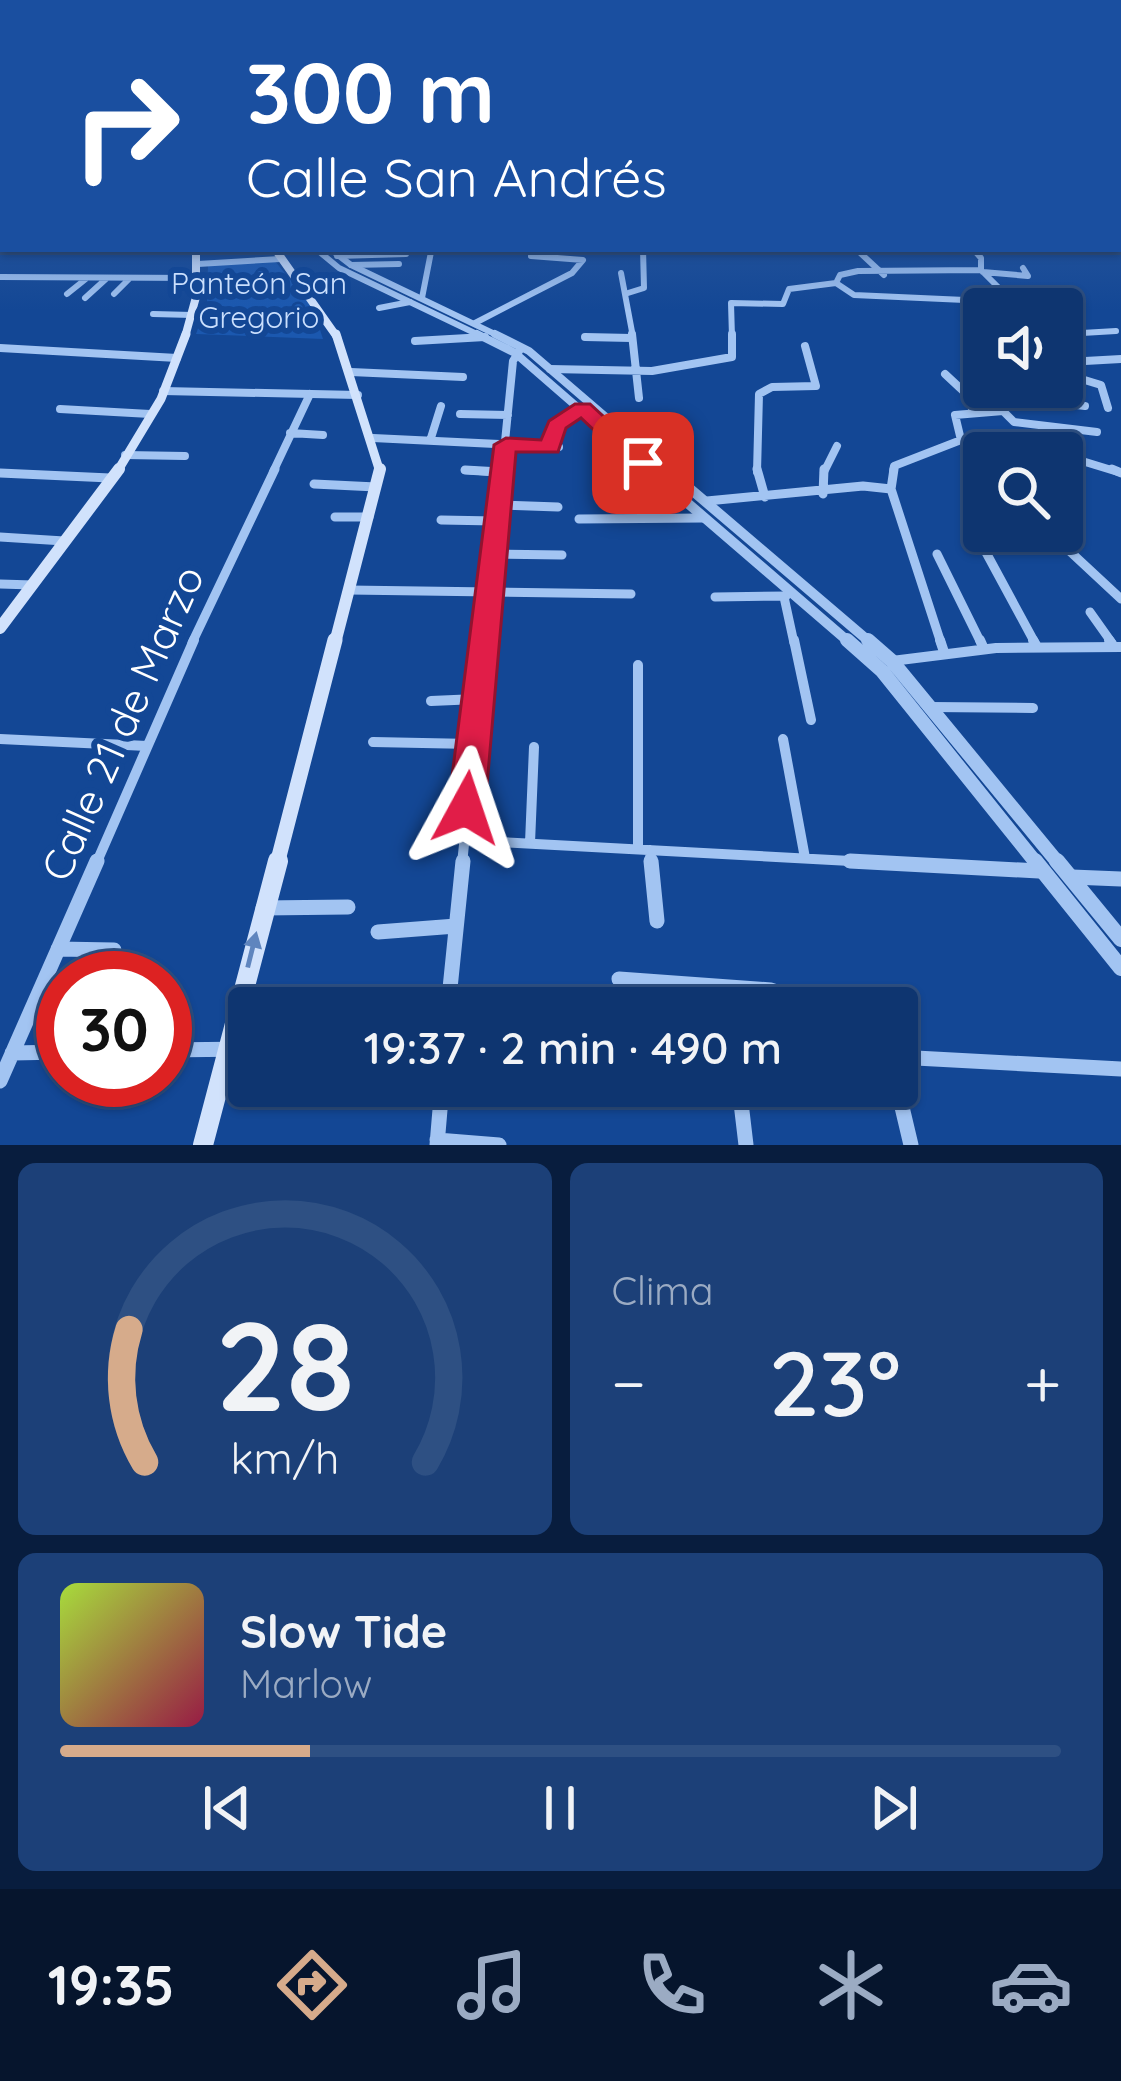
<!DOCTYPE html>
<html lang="es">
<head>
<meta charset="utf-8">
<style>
  :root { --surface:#0e3570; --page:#1c4078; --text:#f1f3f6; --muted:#9babc3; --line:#2e5083; --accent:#d6ab8b }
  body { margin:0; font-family:Quicksand,sans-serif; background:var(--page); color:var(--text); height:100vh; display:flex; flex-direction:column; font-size:45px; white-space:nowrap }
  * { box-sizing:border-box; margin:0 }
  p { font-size:39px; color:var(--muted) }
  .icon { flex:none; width:66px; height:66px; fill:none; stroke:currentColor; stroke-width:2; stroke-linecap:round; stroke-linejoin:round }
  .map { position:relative; height:1145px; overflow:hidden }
  .drawer { display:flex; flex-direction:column; gap:18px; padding:18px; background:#081d3e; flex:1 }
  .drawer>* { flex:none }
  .hud { position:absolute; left:0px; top:0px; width:1122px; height:252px; box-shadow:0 3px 9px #0004,0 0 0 3px var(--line); background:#1a4fa0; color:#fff; overflow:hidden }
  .tools { position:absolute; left:963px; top:288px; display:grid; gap:24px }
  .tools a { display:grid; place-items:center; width:120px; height:120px; border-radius:12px; background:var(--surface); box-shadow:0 3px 9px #0004,0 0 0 3px var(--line); font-size:60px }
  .speed { position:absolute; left:36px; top:951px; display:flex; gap:24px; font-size:60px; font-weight:700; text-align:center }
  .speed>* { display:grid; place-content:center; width:156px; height:156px; border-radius:50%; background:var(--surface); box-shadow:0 3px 9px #0004,0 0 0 3px var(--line); line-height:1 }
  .speed .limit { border:18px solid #d22; background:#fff; color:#111 }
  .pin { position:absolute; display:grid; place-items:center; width:102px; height:102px; color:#fff; margin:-51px; border-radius:24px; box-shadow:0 6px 18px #0006 }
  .me { position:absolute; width:132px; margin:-66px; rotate:5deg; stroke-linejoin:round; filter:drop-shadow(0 0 9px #0008) }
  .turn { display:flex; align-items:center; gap:42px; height:252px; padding:0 48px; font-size:54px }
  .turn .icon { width:156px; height:156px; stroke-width:2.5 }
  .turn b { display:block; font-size:84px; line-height:102px }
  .big { font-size:90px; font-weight:600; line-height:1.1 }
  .drawer .card { flex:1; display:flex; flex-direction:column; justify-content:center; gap:18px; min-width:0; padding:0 42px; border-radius:18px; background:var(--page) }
  .drawer .dial { align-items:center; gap:0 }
  .dial svg { height:312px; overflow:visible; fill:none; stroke:var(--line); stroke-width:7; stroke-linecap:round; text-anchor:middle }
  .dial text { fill:var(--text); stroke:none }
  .song { display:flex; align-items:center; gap:36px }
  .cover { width:144px; height:144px; border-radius:18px; background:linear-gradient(135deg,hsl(80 70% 55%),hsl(340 70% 35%)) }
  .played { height:12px; border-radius:6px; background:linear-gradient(90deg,var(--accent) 25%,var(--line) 25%) }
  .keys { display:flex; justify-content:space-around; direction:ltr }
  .heat { display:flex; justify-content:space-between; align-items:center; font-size:66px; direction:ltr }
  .drawer .tiles { flex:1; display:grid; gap:18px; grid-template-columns:1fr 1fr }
  .card:last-child { grid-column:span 2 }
  .trip { position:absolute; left:228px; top:987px; width:690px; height:120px; border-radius:12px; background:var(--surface); box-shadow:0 3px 9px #0004,0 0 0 3px var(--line); font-weight:600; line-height:120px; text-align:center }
  .dock { display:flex; height:192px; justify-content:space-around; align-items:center; background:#06152d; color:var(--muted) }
  .dock .icon { width:84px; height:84px }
  .dock .selected { color:var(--accent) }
  .dock b { font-size:54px; color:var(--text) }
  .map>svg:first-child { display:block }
  .green { fill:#1b58af }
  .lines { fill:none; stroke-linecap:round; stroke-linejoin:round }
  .minor-far4 { stroke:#a2c4f2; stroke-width:6 }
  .minor-far3 { stroke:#a2c4f2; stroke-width:8 }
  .minor-far2 { stroke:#a2c4f2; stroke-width:9 }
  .minor-far1 { stroke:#a2c4f2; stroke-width:10 }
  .minor { stroke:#a2c4f2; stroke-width:15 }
  .tertiary-far4 { stroke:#a2c4f2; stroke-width:6 }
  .tertiary-far3 { stroke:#a2c4f2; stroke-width:8 }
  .tertiary-far2 { stroke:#a2c4f2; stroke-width:10 }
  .tertiary-far1 { stroke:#a2c4f2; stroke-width:14 }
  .tertiary { stroke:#a2c4f2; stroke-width:16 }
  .secondary-far4 { stroke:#d1e2fc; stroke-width:8 }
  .secondary-far3 { stroke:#d1e2fc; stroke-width:9 }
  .secondary-far2 { stroke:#d1e2fc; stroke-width:12 }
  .secondary-far1 { stroke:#d1e2fc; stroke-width:15 }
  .secondary { stroke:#d1e2fc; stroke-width:20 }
  .oneway { fill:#5f85be }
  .route { fill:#e11d48; stroke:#92132f; stroke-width:3 }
  .labels { text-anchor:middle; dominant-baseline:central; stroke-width:12; stroke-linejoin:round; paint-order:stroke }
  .far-park-label { font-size:30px; fill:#cadffd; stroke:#134795 }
  .near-street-label { font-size:42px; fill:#fff; stroke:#134795 }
</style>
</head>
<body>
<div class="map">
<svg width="1121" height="1145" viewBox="0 0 1121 1145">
  <rect width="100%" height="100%" fill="#134795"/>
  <!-- green -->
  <path class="green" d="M275 261 313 308 323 339 196 334 207 303 208 264Z"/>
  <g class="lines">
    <!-- minor-far4 -->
    <path class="minor-far4" d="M856 249 884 275
      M973 249 981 258V270L1002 291 987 292 999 309
      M337 256 406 254
      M198 264 280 259
      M351 265 399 264
      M983 272 1028 276 1023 268
      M621 273 633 337
      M0 277 198 278
      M836 283 854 295 965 300
      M1002 291 1042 309
      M628 293 644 288 643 249
      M67 294 87 278
      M114 294 130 278
      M85 298 107 278
      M422 298 431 252 485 249
      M379 308 410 302
      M153 314 192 315
      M1062 322 1082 333 1116 331
      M475 323 572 273 583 260 531 256
      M476 337H485
      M585 337H608
      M732 337 731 303 783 304 789 289 836 283 840 275 858 271 981 270"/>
    <!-- minor-far3 -->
    <path class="minor-far3" d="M632 334 639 398
      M585 337 631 338
      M415 341 485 337
      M0 348 177 358
      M1066 362 1078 378 1101 385 1108 408
      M1067 362 1121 359
      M550 369 652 371 732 357V334
      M351 372 463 377
      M945 374 974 401 971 414
      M1056 387 1063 383
      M1010 397 1085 406
      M60 409 150 414
      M1003 411 1014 422 1097 432
      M460 414 508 415
      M290 433 323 435
      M373 438 559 447
      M961 440 1017 441 1118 472
      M430 441 441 406
      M550 447 556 425 582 408
      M125 455 185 456
      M465 470 492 472
      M273 472 310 394
      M502 472 513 361 521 348
      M757 472 759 394 772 387 816 386 805 346
      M824 472 837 446
      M893 472 894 466 961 440 955 415 1003 411 1018 387"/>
    <!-- minor-far2 -->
    <path class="minor-far2" d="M757 469 765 497
      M894 469 891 489 941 643
      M1112 469 1121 473
      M465 470 500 472
      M0 473 110 478
      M314 484 376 487
      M823 494 824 469
      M707 501 863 486 891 489
      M497 505 558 507
      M335 517H369
      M579 519 703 518
      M441 520 495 521
      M1048 531 1121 599
      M1008 536 1039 531
      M0 537 64 541
      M982 545 1035 643
      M491 554 562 555
      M937 554 981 643
      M0 584 33 585
      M349 590 631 594
      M715 597 786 596
      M784 597 794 643
      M1090 612 1112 643
      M192 643 275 469
      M485 643 502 469"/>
    <!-- minor-far1 -->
    <path class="minor-far1" d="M794 640 811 720
      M940 640 944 652
      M980 640 984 649
      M1033 640 1037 647
      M1109 640 1114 647
      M892 661 996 648 1121 647
      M638 665V849
      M431 701 477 699
      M931 707 1033 708
      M0 739 147 746
      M783 739 805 858
      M373 742 472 744
      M464 840 906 864
      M530 843 534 747
      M650 850 651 864
      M96 864 194 640
      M462 864 485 640"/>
    <!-- minor -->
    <path class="minor" d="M651 861 657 921
      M850 861 1039 871
      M1072 877 1121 879
      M263 908 348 907
      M378 932 456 926
      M58 949 114 950
      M619 979 771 990 777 992 779 1008
      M448 1008 463 861
      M165 1050 249 1049
      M12 1053 63 1052
      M897 1057 1121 1069
      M0 1081 97 861
      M739 1086 746 1145
      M897 1086 911 1145
      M437 1140 499 1145
      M437 1145 442 1086"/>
    <!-- tertiary-far4 -->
    <path class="tertiary-far4" d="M316 249 339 268 483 337
      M330 249 351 265 501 337"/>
    <!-- tertiary-far3 -->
    <path class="tertiary-far3" d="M477 334 515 353 652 472
      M495 334 529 351 670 472
      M163 391 358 395"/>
    <!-- tertiary-far2 -->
    <path class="tertiary-far2" d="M648 469 850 643
      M667 469 871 643"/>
    <!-- tertiary-far1 -->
    <path class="tertiary-far1" d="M847 640 882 671 1037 864
      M868 640 892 661 1059 864"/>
    <!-- tertiary -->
    <path class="tertiary" d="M1035 861 1121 968
      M1057 861 1121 939"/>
    <!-- secondary-far4 -->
    <path class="secondary-far4" d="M275 249 337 337
      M185 337 196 297V249"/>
    <!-- secondary-far3 -->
    <path class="secondary-far3" d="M336 334 380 472
      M117 472 161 399 186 334"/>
    <!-- secondary-far2 -->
    <path class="secondary-far2" d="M0 628 119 469
      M335 643 380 469"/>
    <!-- secondary-far1 -->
    <path class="secondary-far1" d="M277 864 335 640"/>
    <!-- secondary -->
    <path class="secondary" d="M203 1145 278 861"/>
  </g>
  <!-- one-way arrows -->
  <defs><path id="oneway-solid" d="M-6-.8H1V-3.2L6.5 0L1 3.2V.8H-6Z" transform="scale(3)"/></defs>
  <use class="oneway" href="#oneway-solid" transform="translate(252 950) rotate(-76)"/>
  <!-- sky -->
  <linearGradient id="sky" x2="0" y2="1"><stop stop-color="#0a2752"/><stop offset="0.48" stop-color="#335ea0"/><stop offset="1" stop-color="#335ea0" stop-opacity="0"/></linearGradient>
  <rect width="1121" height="310" fill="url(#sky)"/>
  <!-- route -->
  <path class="route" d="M575 404H590L654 463 634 468 581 418 566 428 558 452H516L485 808 479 820 466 826 454 820 448 808 494 445 506 438 541 440 549 421Z"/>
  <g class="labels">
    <!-- far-park labels -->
    <g class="far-park-label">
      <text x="259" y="283">Panteón San<tspan x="259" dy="34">Gregorio</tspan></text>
    </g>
    <!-- near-street labels -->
    <g class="near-street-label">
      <text transform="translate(122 723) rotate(-66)">Calle 21 de Marzo</text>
    </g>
  </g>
</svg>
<div class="tools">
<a><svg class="icon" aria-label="sound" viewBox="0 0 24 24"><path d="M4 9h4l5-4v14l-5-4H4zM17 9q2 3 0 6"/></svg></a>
<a><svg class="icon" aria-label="search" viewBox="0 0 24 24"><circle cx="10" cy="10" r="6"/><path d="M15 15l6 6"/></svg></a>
</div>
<div class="speed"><div class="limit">30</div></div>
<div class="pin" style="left:643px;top:463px;background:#d93025"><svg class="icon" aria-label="arrive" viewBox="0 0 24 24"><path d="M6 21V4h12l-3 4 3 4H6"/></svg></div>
<svg class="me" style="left:466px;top:808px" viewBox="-20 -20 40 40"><path d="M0-17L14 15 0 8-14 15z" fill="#e11d48" stroke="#fff" stroke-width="4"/></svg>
<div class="trip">19:37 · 2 min · 490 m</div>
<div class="hud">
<div class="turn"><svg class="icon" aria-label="right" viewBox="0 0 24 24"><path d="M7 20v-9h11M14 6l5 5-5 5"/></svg><div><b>300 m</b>Calle San Andrés</div></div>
</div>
</div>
<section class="drawer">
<div class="tiles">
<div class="card dial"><svg viewBox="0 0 100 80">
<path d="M14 69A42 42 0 1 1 86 69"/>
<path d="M14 69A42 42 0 0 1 10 35" stroke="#d6ab8b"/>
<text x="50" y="56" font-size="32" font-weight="700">28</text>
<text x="50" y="72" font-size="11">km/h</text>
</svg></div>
<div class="card"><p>Clima</p>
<div class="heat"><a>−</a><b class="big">23°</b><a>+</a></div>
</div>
<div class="card">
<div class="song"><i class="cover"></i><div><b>Slow Tide</b><p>Marlow</p></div></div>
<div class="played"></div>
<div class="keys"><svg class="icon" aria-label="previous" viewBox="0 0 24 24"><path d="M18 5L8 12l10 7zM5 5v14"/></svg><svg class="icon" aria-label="pause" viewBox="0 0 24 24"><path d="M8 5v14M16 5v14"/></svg><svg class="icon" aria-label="next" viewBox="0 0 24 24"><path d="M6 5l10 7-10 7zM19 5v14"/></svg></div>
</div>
</div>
</section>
<nav class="dock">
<b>19:35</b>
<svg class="icon selected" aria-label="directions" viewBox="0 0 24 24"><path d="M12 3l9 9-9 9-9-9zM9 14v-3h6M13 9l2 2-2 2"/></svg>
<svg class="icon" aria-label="music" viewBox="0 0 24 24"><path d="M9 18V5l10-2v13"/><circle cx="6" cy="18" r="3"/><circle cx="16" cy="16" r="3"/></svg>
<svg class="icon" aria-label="phone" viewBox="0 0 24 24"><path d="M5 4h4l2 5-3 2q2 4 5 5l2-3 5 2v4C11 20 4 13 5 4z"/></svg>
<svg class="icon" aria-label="climate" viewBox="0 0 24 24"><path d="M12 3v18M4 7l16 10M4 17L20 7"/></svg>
<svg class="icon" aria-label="car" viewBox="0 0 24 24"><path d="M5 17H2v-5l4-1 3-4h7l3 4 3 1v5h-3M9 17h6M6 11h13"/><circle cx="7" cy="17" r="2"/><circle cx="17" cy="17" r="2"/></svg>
</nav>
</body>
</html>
